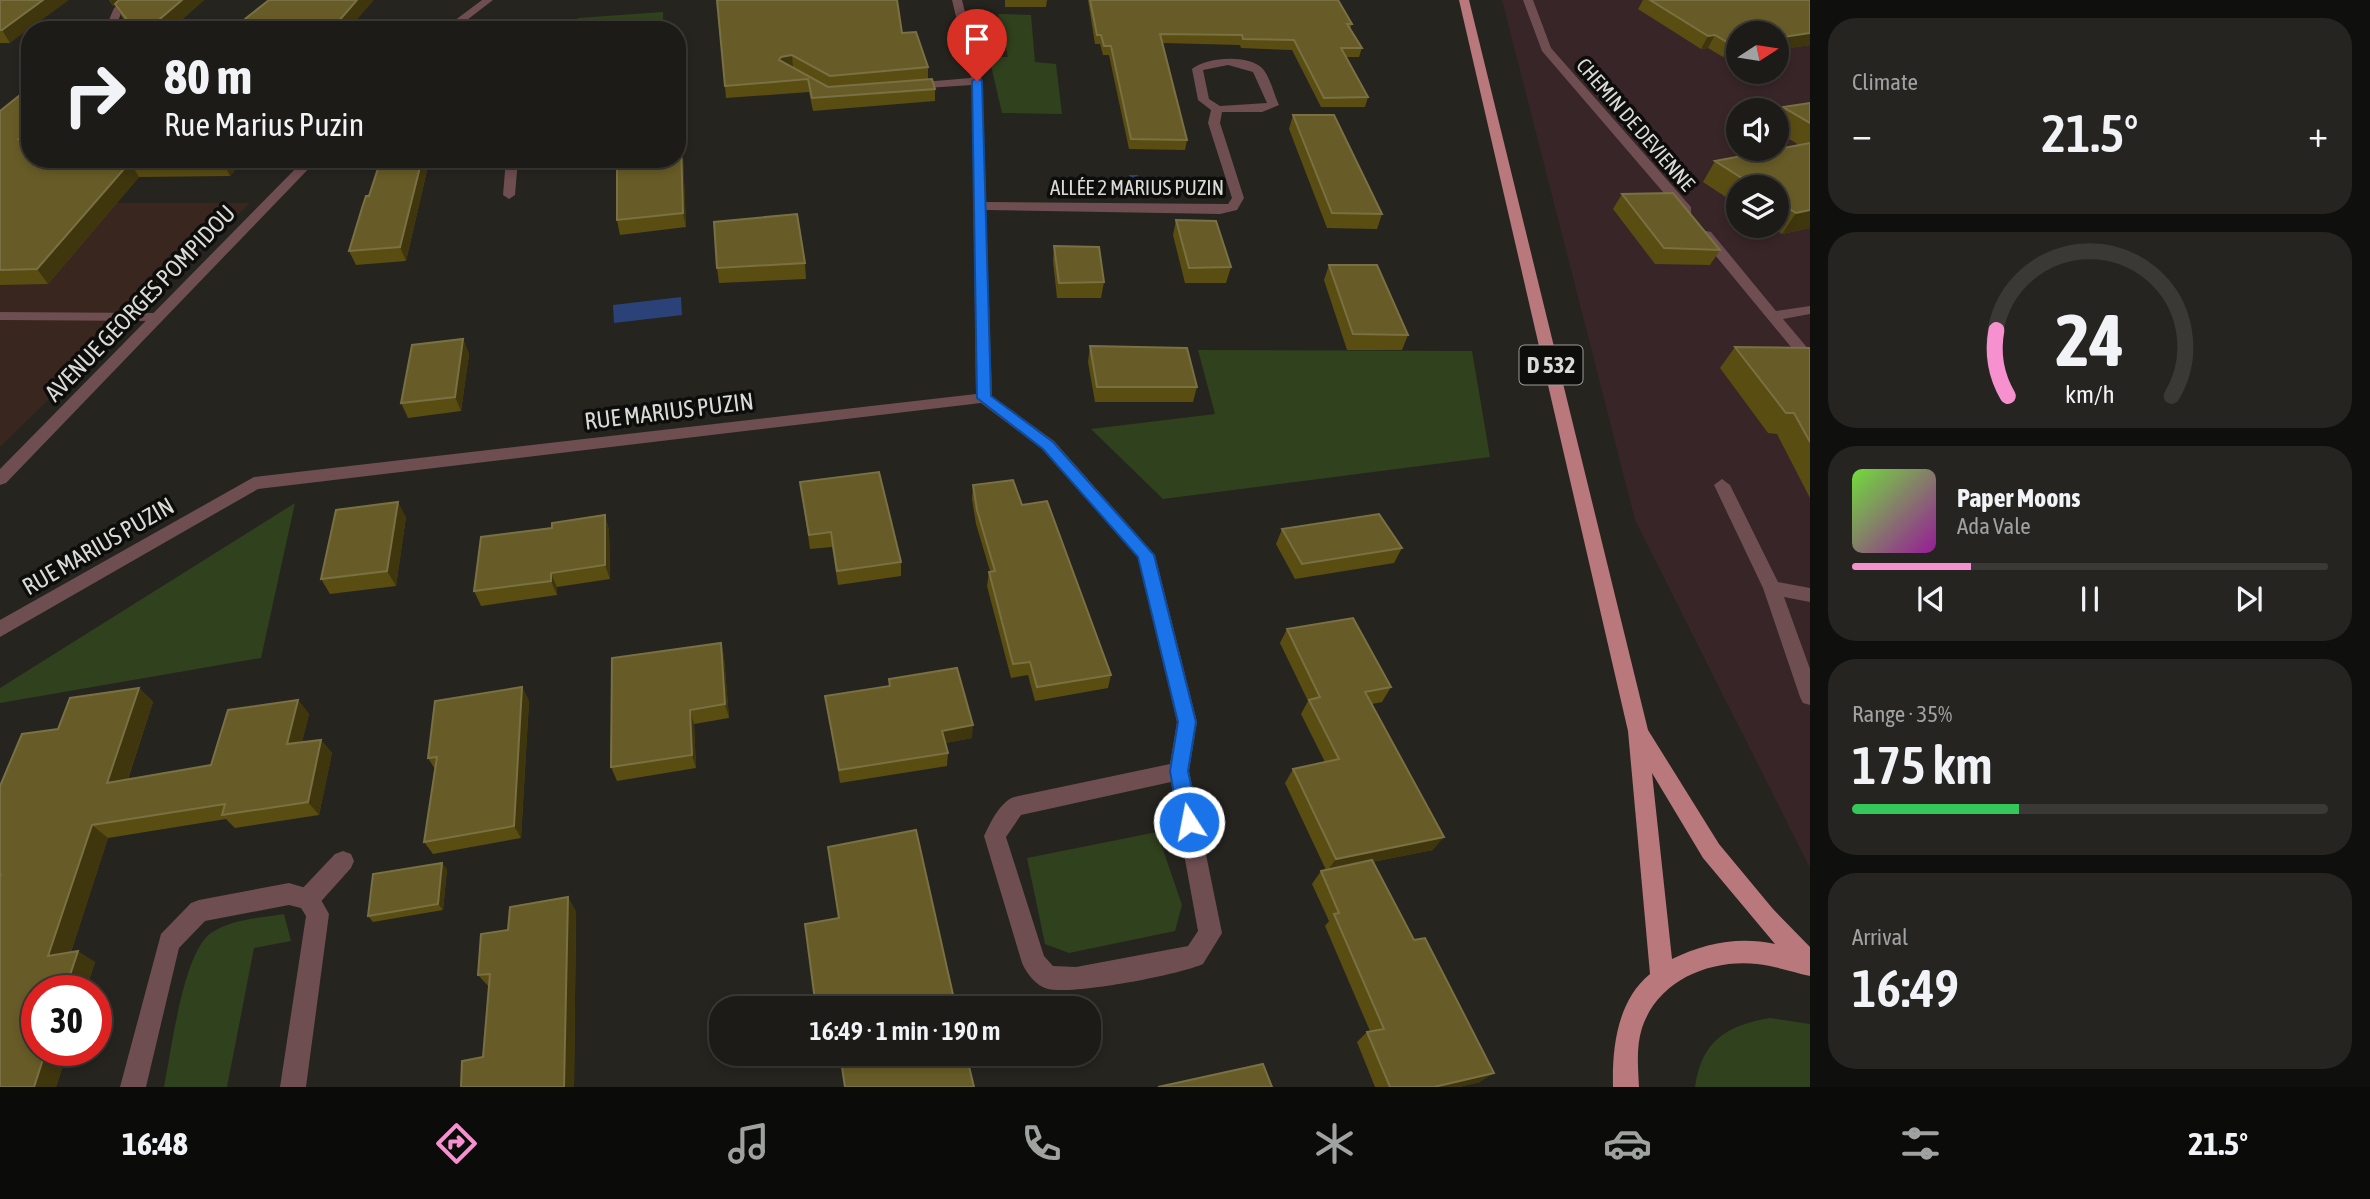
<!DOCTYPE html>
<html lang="en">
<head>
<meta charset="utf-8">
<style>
  :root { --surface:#1c1b17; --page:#252420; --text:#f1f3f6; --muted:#a0a1a1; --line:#3a3936; --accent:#f690cf }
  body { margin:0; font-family:"Asap Condensed",sans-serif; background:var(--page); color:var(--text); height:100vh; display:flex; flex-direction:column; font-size:26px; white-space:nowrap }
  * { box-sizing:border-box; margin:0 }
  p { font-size:23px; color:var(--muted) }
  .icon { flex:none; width:38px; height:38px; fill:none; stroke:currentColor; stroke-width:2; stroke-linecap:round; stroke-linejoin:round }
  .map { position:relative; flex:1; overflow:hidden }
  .side { display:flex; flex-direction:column; gap:18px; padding:18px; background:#0f0f0d; width:560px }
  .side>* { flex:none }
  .hud { position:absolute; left:21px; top:21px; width:665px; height:147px; border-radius:28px; box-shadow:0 4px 10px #0003,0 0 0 2px var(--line); background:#1c1b17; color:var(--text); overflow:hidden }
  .needle { width:46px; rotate:78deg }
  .fabs { position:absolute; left:1726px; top:21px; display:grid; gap:14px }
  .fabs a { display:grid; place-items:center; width:63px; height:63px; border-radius:50%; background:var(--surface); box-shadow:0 4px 10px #0003,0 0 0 2px var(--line); font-size:35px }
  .speed { position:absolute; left:21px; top:975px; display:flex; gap:14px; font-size:35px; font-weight:700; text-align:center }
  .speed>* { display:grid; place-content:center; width:91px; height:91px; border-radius:50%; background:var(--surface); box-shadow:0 4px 10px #0003,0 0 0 2px var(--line); line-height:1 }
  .speed .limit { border:10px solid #d22; background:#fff; color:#111 }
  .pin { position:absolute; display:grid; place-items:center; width:60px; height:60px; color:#fff; margin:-72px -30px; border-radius:50% 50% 50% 0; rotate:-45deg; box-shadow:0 0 7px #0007 }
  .pin .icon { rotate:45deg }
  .me { position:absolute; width:77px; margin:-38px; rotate:349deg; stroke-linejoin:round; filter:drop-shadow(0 0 5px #0008) }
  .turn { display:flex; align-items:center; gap:24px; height:147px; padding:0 28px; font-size:32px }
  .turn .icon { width:91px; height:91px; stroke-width:2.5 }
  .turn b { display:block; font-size:49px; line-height:60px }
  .big { font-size:52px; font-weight:600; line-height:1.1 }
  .side .card { flex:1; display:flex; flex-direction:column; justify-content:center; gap:10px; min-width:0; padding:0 24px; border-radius:28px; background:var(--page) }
  .side .dial { align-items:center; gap:0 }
  .dial svg { height:182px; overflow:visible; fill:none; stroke:var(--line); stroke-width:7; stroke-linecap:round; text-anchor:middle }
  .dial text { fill:var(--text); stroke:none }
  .song { display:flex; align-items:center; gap:21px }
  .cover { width:84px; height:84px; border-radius:10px; background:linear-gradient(135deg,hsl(100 70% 55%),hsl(300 70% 35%)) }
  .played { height:7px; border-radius:4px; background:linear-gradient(90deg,var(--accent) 25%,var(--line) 25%) }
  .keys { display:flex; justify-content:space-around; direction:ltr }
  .heat { display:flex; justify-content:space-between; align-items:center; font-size:38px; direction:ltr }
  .charge { height:10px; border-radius:5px; background:linear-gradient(90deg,#34c759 35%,var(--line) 0) }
  .trip { position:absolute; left:709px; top:996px; width:392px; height:70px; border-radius:28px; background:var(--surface); box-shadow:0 4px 10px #0003,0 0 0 2px var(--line); font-weight:600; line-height:70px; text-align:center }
  .menu { display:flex; height:112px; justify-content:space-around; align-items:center; background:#0b0b09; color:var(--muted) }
  .menu .icon { width:49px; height:49px }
  .menu .active { color:var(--accent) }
  .menu b { font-size:32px; color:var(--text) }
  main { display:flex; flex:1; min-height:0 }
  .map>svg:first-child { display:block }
  .industrial { fill:#382528; fill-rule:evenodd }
  .education { fill:#38261f }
  .green { fill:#30411d }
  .water { fill:#2b4278 }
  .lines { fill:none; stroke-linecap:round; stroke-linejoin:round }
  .lane { fill:#6e4e50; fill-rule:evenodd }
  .street { fill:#6e4e50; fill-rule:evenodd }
  .primary { fill:#b8787c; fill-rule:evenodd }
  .wall { fill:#5a4d12 }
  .shaded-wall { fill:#3f360e }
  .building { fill:#675c27; stroke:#797043; stroke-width:2 }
  .route { fill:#1a73e8; stroke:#114b97; stroke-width:2 }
  .labels { text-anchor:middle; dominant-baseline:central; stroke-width:7; stroke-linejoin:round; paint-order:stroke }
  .far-street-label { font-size:21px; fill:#dadad7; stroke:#0d0d0b }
  .shield { fill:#0d0d0b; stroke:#9c9c9a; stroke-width:2 }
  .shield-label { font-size:23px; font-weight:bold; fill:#dadad7 }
  .street-label { font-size:24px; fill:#dadad7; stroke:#0d0d0b }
</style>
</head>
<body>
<main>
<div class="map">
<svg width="1810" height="1087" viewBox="0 0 1810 1087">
  <rect width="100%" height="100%" fill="#25241f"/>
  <!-- industrial -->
  <path class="industrial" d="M1502 0H1810V868L1635 520ZM1738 33H1776V72H1738ZM1738 110H1776V149H1738ZM1738 187H1776V226H1738Z"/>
  <!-- education -->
  <path class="education" d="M0 203H250L0 447Z"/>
  <!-- green -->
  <path class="green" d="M663 12V30H577L578 18Z
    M998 14 1031 15 1035 62 1056 64 1062 114 1002 113 989 57H1008Z
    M1198 350 1472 351 1490 457 1163 499 1091 429 1215 414Z
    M295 503 261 658 0 703V688Z
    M1157 832 1182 905 1175 931 1069 953 1045 944 1027 858Z
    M284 914 291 941 254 948 227 1087H164C171 1053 183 952 211 933 232 919 259 918 284 914Z
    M1770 1018 1810 1024V1087H1695C1702 1040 1726 1026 1770 1018Z"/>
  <!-- water -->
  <path class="water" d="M1129 175H1138L1139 179 1164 180 1166 192 1125 190 1123 179H1129Z
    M681 297 682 315 614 323 613 305Z"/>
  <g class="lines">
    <!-- lane -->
    <path class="lane" d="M0 312 156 313 163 317 156 321 0 320Z
      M1722 479 1730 485 1778 582 1810 588V602L1784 597 1810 669V705L1803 703 1800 697 1763 588 1714 485Z
      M343 851 351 854 354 861 351 868 316 907 308 910 300 907 297 899 300 891 335 854Z"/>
    <!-- street -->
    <path class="street" d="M126 0H137L122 11 116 26 121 30H108L106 27 114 8Z
      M482 0H493L454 30H442Z
      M952 0H962L982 81 986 202 1228 204 1232 198 1208 123 1211 110 1198 100 1192 69C1206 57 1248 54 1262 68 1270 76 1274 95 1279 105L1262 112H1222L1220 123 1244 198 1237 210 1220 214 986 210 992 396 1054 441 1155 555 1197 722 1189 771 1222 933 1203 964C1178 975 1074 995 1048 989 1036 986 1027 974 1022 963L984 836C990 823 1000 802 1014 797L1170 764 1177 722 1138 557 1042 449 981 403 258 489 0 637V620L254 477 976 394 972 85 911 89 906 86 911 83 971 78ZM1228 65 1253 72 1267 103 1220 106 1209 99 1203 70ZM1171 782 1198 931 1188 946 1076 967 1053 966 1044 956 1006 837 1021 815Z
      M1523 0H1533L1551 48 1691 207V213H1681L1542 51Z
      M305 159H318L6 483 0 485V469Z
      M506 159H518L515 195 509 199 503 195Z
      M1706 231 1711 232 1776 311 1810 306V314L1783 319 1810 351V366L1805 364 1701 238V232Z
      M289 883 316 891 329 914 306 1087H280L306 916 301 908 289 905 205 921 179 948 146 1087H120L161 934 191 903 199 900Z"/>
    <!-- primary -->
    <path class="primary" d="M1459 0H1469L1648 730 1719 844 1773 909 1810 947V976C1792 972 1775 966 1757 964 1710 959 1658 980 1642 1028 1636 1047 1638 1067 1639 1087H1613C1612 1048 1617 1001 1650 974L1628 731ZM1652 773 1703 858 1775 944C1739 936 1705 943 1672 959Z"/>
  </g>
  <!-- wall -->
  <path class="wall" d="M0 0 10 43H0Z
    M109 0H204L170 30H132L122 17 115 4 113 6Z
    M717 0 902 33 928 67V79L935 89V101L813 111 809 92 726 98Z
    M1005 0H1047L1046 7H1005Z
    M1088 0H1338L1352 24 1350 29 1362 48 1359 57H1346L1368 97 1365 107H1321L1292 50 1241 48 1240 45 1163 43 1187 140 1185 150 1129 149 1109 55H1103L1100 44H1095Z
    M1643 0H1810V45L1776 50V33H1738V55L1723 57 1708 48 1701 49 1638 9Z
    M1810 103V228L1782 234 1769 226H1776V187H1738V205L1703 182 1715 161 1799 145 1776 131V118L1783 107Z
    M0 111 30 159H245L230 176 139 177 48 284 0 285Z
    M1293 115 1382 214 1377 229 1327 228 1289 129Z
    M683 156 686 227 620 235 617 220Z
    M381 159H429V162L406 261 356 265 349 251Z
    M1622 194 1720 250 1710 265 1655 264 1613 209Z
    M1176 220 1231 267 1226 283H1185L1173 235Z
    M1054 246 1104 282 1101 298H1057L1053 261Z
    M805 263 806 279 719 283 717 268Z
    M1329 265 1408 335 1402 350H1347L1324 280Z
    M463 339 469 354 461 411 408 418 401 403Z
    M1090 346 1197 387 1193 402H1095L1088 362Z
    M1735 347H1810V498L1777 434 1768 433 1720 368Z
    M800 482 901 562V576L838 585 832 547 810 549Z
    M973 485 1022 505 1111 675 1108 688 1035 701 1028 675 1011 678 987 586 989 572 990 571 976 524 972 499Z
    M605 515 609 530 610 579 557 587V595L481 606 474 591 552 528Z
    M406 517 396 586 330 594 321 579Z
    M1282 529 1402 548 1394 563 1295 579 1276 544Z
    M1287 629 1391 687 1382 702 1372 704 1433 850 1372 862 1480 1082 1459 1087H1375L1357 1042 1367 1032 1370 1031 1325 926 1329 921 1312 884 1321 871 1326 870 1285 783 1293 769 1325 762 1301 714 1308 701 1280 643Z
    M721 643 724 657 729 718 694 724 696 768 617 781 611 767Z
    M889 679 972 738 945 743 948 753 947 766 840 783 825 696 889 686Z
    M522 687 529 701 521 838 433 854 424 842 435 769 428 758Z
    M139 688 153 702 128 779 211 765 298 700 309 714 302 742 321 740 332 753 319 815 235 828 226 819 108 838 71 952 95 962 86 990H37V1050H68L56 1087H0V786L58 729Z
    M447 869 443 910 373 922 368 916Z
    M568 897 576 912 574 1087H461L483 1057 489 987 478 975 508 930Z"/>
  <!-- shaded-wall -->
  <path class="shaded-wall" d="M43 0H69L10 43 2 30Z
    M110 0H121L113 6Z
    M182 0H204L170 30H147Z
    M357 0H374L348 30H331Z
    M1810 33V45L1776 50V38Z
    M1715 35 1708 48 1701 49 1708 36Z
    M1738 43V55L1723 57 1730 44Z
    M792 55 793 68 779 60 781 57Z
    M30 130V152L19 139Z
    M681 142 683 156 686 227 683 213Z
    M225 159H245L230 176 223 162Z
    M422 159H429V162L406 261 400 247Z
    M130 162 139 177 48 284 37 269Z
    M1810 210V228L1782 234 1796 213Z
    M463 339 469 354 461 411 455 397Z
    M398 502 406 517 396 586 387 571Z
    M605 515 609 530 610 579 605 565Z
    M551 573 557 587V595L551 581Z
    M721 643 724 657 729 718 725 704Z
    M522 687 529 701 521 838 514 826Z
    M139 688 153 702 122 796 107 783Z
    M298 700 309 714 298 758 287 744Z
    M690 710 694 724 696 768 692 755Z
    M973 725 972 738 941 744 942 731Z
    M321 740 332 753 319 815 308 802Z
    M92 825 108 838 66 967 48 956Z
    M1444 837 1433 850 1327 871 1336 859Z
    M442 863 447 869 443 910 438 904Z
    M568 897 576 912 574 1087H564Z
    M78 951 95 962 86 990H65Z
    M46 1050H68L56 1087H34Z
    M1494 1073 1480 1082 1459 1087H1434Z"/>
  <!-- building -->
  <path class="building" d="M0 0H43L2 30H0Z
    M119 0H182L147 30H135L115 4Z
    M269 0H357L331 30H234L245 19Z
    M717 0H897L902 33 916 32 928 67 830 76 792 55 781 57 779 60 828 87 932 79 935 89 812 98 808 79 725 86Z
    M1090 0H1338L1352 24H1347L1362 48H1341L1368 97 1324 98 1294 40 1243 39 1242 35 1160 34 1187 140 1131 139 1111 46H1104L1101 35H1097Z
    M1650 0H1810V33L1776 38V33H1738V43L1730 44 1715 35 1708 36Z
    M30 87V130L19 139H30V159H225L223 162H130L37 269 0 270V111Z
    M1810 103V123L1783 107Z
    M1293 115H1334L1382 214 1332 213Z
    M677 142H681L683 213 617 220V159H677Z
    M1810 143V210L1796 213 1776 200V187H1756L1715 161Z
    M381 159H422L400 247 349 251 362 208 366 196H369Z
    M1673 193 1720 250 1664 248 1622 194Z
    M797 214 805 263 717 268 714 222Z
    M1176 220 1216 221 1231 267 1189 268Z
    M1054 246 1099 247 1104 282 1059 283Z
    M1329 265H1377L1408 335 1353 334Z
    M463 339 455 397 401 403 412 345Z
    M1090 346 1187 348 1197 387H1097Z
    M1735 347 1810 348V442L1794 413H1786Z
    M879 472 901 562 837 571 831 532 809 535 800 482Z
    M1013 480 1022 505 1047 501 1111 675 1037 687 1030 662 1013 664 989 572 995 571 977 510 973 485Z
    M398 502 387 571 321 579 336 510Z
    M1379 514 1402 548 1302 564 1282 529Z
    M605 515V565L551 573V581L474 591 481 537 552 528V523Z
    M1353 618 1391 687 1365 692 1444 837 1336 859 1293 769 1339 759 1309 700 1320 697 1287 629Z
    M721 643 725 704 690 710 692 755 611 767 612 658Z
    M957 668 973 725 942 731 948 753 839 770 825 696 890 686 889 679Z
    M522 687 514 826 424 842 437 757 428 758 435 701Z
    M139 688 107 783 211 765 228 710 298 700 287 744 321 740 308 802 222 815 225 804 92 825 48 956 78 951 65 990H37V1050H46L34 1087H0V877L1 874 0 875V786L22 734 58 729 70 698Z
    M916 830 956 1008H833V1005L816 1008 805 924 839 918 828 847Z
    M1372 860 1414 940 1425 938 1494 1073 1434 1087H1390L1367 1032 1384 1029 1334 914 1339 913 1321 871Z
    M442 863 438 904 368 916 373 874Z
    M568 897 564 1087H461L462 1061 483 1057 490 974 478 975 481 934 508 930 510 907Z
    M840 1054H966L974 1087H845Z
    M1263 1064 1272 1087H1158Z"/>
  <!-- route -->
  <path class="route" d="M977 78 982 81 991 396 1053 442 1154 555 1196 722 1188 771 1199 822 1196 829 1189 832 1182 829 1179 822 1170 771 1178 722 1138 557 1043 449 977 398 972 81Z"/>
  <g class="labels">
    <!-- far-street labels -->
    <g class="far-street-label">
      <text transform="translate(1636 124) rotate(49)">CHEMIN DE DEVIENNE</text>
      <text x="1137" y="187">ALLÉE 2 MARIUS PUZIN</text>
    </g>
    <!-- shield labels -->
    <rect class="shield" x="1519.5" y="345.5" width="63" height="39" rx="5"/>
    <g class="shield-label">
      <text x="1551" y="365">D 532</text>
    </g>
    <!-- street labels -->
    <g class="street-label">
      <text transform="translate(140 303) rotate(-46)">AVENUE GEORGES POMPIDOU</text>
      <text transform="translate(669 411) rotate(-7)">RUE MARIUS PUZIN</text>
      <text transform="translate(98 546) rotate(-30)">RUE MARIUS PUZIN</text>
    </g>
  </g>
</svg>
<div class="fabs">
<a><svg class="needle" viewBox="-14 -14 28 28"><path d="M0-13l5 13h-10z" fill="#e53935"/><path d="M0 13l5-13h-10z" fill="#a0a1a1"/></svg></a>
<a><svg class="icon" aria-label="sound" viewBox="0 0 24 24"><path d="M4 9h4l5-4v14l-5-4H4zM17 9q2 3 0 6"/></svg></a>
<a><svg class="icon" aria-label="layers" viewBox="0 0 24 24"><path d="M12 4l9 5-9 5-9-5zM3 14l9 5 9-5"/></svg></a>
</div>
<div class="speed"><div class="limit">30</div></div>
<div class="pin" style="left:977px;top:81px;background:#d93025"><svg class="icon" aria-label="arrive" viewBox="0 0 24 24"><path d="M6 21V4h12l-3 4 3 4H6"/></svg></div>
<svg class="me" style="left:1189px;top:822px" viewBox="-20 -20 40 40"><circle r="17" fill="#1a73e8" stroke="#fff" stroke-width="3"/><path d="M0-11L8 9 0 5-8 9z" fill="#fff"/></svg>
<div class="trip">16:49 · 1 min · 190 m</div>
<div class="hud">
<div class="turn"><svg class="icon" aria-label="right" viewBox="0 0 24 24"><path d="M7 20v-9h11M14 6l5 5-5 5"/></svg><div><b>80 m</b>Rue Marius Puzin</div></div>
</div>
</div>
<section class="side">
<div class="card"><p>Climate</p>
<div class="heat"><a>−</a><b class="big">21.5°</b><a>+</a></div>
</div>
<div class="card dial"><svg viewBox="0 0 100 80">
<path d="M14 69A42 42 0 1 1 86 69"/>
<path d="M14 69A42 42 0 0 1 9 40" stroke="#f690cf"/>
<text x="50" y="56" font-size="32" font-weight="700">24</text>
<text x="50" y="72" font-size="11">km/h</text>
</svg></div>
<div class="card">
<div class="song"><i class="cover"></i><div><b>Paper Moons</b><p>Ada Vale</p></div></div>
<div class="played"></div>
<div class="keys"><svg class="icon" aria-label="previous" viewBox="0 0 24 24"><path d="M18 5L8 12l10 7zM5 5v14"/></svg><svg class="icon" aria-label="pause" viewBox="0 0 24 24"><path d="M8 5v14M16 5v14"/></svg><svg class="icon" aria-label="next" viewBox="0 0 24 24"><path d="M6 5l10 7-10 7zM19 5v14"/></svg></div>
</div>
<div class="card"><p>Range · 35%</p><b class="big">175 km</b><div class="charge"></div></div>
<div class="card"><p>Arrival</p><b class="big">16:49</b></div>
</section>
</main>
<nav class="menu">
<b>16:48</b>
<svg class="icon active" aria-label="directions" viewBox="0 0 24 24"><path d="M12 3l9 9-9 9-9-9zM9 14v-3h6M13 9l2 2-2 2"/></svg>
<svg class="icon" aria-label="music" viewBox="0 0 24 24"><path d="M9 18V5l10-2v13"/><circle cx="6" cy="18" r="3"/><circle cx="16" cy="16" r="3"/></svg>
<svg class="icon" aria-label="phone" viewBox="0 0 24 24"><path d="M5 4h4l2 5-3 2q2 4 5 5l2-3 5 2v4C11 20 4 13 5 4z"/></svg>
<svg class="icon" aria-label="climate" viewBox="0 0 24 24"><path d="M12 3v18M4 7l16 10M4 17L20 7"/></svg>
<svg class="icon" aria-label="car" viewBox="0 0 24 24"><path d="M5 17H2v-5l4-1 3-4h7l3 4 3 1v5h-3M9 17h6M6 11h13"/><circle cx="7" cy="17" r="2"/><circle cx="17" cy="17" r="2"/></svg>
<svg class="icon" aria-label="filters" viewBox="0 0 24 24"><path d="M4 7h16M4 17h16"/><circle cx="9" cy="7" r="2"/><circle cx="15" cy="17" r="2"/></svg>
<b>21.5°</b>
</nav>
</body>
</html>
